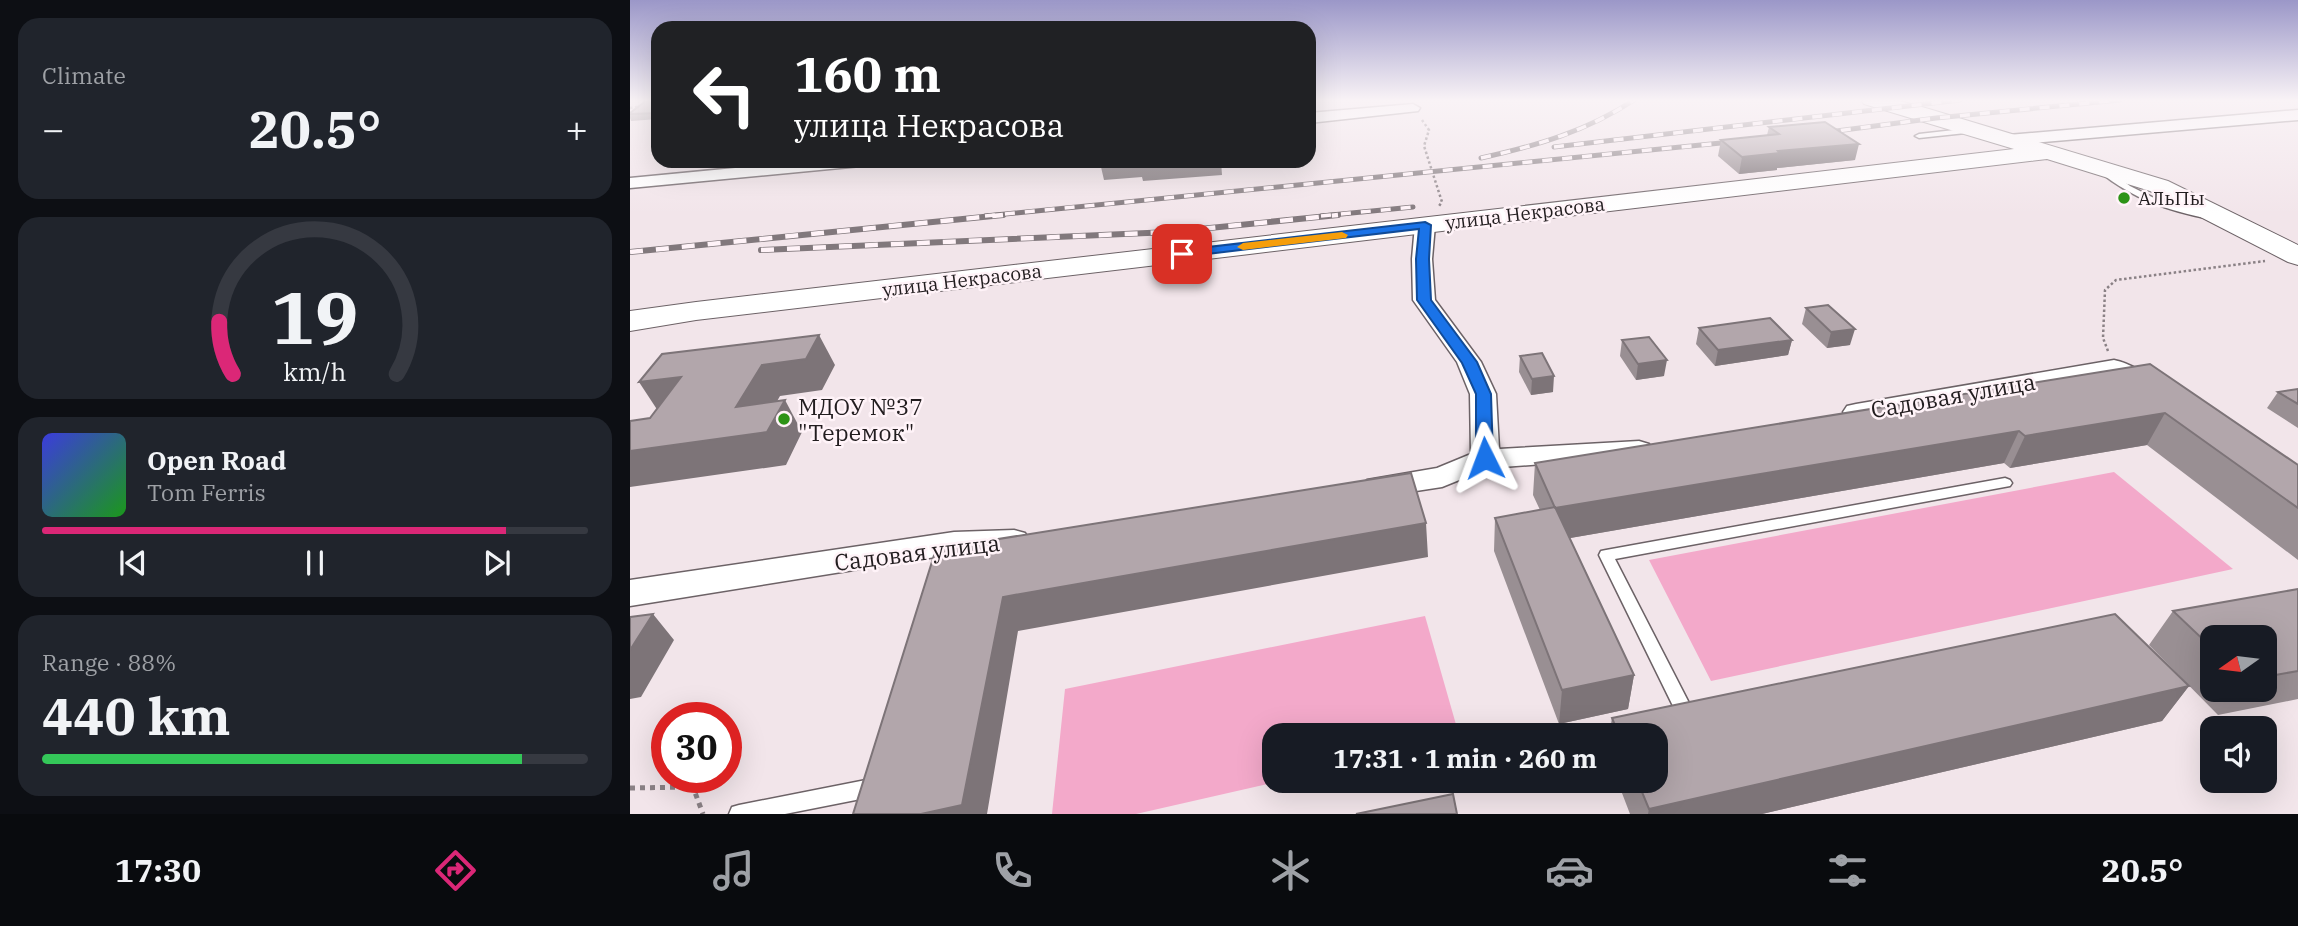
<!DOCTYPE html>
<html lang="en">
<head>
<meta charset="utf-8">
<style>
  :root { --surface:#171b24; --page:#20242c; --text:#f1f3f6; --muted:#9ea1a6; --line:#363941; --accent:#db2777 }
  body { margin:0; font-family:"IBM Plex Serif",serif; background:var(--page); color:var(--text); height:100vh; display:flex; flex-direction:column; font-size:26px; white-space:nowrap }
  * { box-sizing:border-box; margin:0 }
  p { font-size:23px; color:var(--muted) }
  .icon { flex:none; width:38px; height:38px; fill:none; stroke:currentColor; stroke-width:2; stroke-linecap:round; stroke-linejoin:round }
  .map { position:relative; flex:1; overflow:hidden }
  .drawer { display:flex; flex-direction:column; gap:18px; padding:18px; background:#0d0f14; width:630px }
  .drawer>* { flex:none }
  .hud { position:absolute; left:21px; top:21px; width:665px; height:147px; border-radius:21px; box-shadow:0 7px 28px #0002; background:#202124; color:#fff; overflow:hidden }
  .needle { width:46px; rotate:256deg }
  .fabs { position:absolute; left:1570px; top:625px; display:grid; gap:14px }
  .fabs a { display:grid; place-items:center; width:77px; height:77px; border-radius:14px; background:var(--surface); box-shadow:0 7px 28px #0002; font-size:35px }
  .speed { position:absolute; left:21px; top:702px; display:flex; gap:14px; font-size:35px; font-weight:700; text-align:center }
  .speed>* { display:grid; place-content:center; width:91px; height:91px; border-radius:50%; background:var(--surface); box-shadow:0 7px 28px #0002; line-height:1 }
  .speed .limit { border:10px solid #d22; background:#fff; color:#111 }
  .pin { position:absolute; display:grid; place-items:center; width:60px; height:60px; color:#fff; margin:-30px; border-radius:14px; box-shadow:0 4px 10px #0006 }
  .me { position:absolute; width:77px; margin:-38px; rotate:357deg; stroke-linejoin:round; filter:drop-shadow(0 0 5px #0008) }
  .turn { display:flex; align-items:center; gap:24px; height:147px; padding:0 28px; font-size:32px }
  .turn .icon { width:91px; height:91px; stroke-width:2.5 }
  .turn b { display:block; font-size:49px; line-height:60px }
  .big { font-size:52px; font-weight:700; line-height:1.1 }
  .drawer .widget { flex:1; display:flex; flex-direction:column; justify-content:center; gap:10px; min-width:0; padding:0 24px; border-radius:21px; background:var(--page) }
  .drawer .dial { align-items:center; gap:0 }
  .dial svg { height:182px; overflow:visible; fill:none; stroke:var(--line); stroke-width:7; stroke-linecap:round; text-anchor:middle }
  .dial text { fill:var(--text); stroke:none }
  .song { display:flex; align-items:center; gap:21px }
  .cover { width:84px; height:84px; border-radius:10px; background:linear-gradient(135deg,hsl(240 70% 55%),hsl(120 70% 35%)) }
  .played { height:7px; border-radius:4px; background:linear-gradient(90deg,var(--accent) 85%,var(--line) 85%) }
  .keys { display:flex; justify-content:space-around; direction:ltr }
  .heat { display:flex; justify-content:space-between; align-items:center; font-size:38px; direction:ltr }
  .charge { height:10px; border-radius:5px; background:linear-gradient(90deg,#34c759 88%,var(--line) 0) }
  .trip { position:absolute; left:632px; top:723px; width:406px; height:70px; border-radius:21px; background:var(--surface); box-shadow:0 7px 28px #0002; font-weight:700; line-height:70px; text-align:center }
  .tab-bar { display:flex; height:112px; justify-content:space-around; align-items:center; background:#090b0e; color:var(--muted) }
  .tab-bar .icon { width:49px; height:49px }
  .tab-bar .on { color:var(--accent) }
  .tab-bar b { font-size:32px; color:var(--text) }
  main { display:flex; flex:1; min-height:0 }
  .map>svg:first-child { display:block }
  .green { fill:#f3a9ca }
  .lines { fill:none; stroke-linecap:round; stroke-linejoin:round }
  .lane-casing { stroke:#6c6266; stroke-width:3 }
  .street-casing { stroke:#6c6266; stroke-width:3 }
  .secondary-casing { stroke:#6c6266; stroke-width:2 }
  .path-far1 { stroke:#8a8185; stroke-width:2.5; stroke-dasharray:2.5 2.5; stroke-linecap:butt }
  .path { stroke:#8a8185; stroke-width:5; stroke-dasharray:5 5; stroke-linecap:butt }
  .lane { fill:#fff; fill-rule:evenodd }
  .street { fill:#fff; fill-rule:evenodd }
  .secondary { fill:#fff; fill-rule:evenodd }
  .rail-far1-casing { stroke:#81787c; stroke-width:5 }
  .rail-casing { stroke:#81787c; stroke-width:6 }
  .rail-far1 { stroke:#fff3f8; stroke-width:3.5; stroke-dasharray:10; stroke-linecap:butt }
  .rail { stroke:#fff3f8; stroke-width:4.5; stroke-dasharray:13; stroke-linecap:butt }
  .wall { fill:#998f93; fill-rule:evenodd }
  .shaded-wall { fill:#7d7478 }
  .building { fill:#b2a6ab; stroke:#7d7478; stroke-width:2 }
  .route { fill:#1a73e8; stroke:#114b97; stroke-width:2 }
  .slow { fill:#f59e0b }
  .poi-dot { fill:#2d9316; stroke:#fff3f8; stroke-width:2.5 }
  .labels { text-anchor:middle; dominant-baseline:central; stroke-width:5; stroke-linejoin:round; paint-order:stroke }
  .far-poi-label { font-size:19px; fill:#221d1f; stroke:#fff3f8; text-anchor:start }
  .far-street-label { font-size:19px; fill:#221d1f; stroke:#fff3f8 }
  .street-label { font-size:23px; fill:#221d1f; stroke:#fff3f8 }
  .poi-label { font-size:23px; fill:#221d1f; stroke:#fff3f8; text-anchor:start }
</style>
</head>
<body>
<main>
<section class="drawer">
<div class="widget"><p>Climate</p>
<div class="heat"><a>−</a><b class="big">20.5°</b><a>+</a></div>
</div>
<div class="widget dial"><svg viewBox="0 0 100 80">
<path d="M14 69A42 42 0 1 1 86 69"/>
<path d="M14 69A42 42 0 0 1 8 46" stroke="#db2777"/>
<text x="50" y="56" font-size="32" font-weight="700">19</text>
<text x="50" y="72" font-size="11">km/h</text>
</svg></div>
<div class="widget">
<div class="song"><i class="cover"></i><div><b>Open Road</b><p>Tom Ferris</p></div></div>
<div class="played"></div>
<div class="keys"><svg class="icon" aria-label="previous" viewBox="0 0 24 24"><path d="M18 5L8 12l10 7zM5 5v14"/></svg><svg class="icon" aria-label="pause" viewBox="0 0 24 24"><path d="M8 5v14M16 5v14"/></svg><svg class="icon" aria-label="next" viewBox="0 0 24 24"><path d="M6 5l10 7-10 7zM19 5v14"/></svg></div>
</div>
<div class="widget"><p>Range · 88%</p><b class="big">440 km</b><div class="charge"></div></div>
</section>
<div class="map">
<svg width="1668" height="814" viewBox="0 0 1668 814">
  <rect width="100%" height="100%" fill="#f2e5ea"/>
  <!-- green -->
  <path class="green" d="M1484 472 1603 569 1081 681 1019 560Z
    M795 616 829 735H644V780L651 781 506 814H422L435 689Z"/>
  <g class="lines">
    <!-- lane casing -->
    <g class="lane-casing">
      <path id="lane" d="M1342 128H1345V132L1289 138 1285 136 1289 134Z
        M1470 168H1476L1500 186 1526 199 1584 216 1580 219C1539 211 1503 199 1470 172Z
        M1375 478 1380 480 1382 483 1380 486 985 559 1059 703 1056 708 1050 711 1044 708 969 555 971 551 976 550Z
        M246 778 253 781 255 787 253 793 246 796 155 814H99L102 807 109 805Z"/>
    </g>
    <!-- street casing -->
    <g class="street-casing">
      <path id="street" d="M783 104 790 108 788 111 679 123V113Z
        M1668 110V120L1378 145 1370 140 1378 135Z
        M177 161H239L231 166 0 188V178Z
        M795 219 805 225 802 259 805 300 851 362 866 394 869 449 1009 441 1019 444 1023 450 1019 456 859 468 812 487 747 497 737 494 732 487 737 480 807 468 841 454 840 394 827 362 783 300 782 259 785 225Z
        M1484 360C1499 363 1521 375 1530 387L1526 392C1508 397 1495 384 1480 375L1226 420 1217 418 1213 412 1217 406 1226 404Z
        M384 530 395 533 400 541 395 549 384 552 324 554 0 606V580L324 532Z"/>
    </g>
    <!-- secondary casing -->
    <g class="secondary-casing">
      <path id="secondary" d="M1231 100H1266L1299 109 1538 181 1668 245V265L1658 262 1520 191 1417 159 66 320 0 331V311L66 302 1384 149 1234 104Z"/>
    </g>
    <!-- path-far1 -->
    <path class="path-far1" d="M0 108 12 106
      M792 120 799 130 794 146 812 202 809 206
      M1478 351 1473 338 1475 290 1486 280 1635 261"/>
    <!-- path -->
    <path class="path" d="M0 788 63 787 73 814"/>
    <!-- lane -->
    <use href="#lane" class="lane"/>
    <!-- street -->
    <use href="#street" class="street"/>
    <!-- secondary -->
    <use href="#secondary" class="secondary"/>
    <!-- rail-far1 casing -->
    <g class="rail-far1-casing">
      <path id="rail-far1" d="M1191 133 1306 118 1490 100
        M924 147 1330 100
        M851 158C906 146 957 131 1004 100
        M355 216 1111 141
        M691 216 783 207"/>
    </g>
    <!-- rail casing -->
    <g class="rail-casing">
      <path id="rail" d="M131 250 540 232 708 215
        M0 252 373 215"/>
    </g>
    <!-- rail-far1 -->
    <use href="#rail-far1" class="rail-far1"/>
    <!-- rail -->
    <use href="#rail" class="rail"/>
  </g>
  <!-- wall -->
  <path class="wall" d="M28 100V119L1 121 0 118V113Z
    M1139 127 1225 160 1147 168V170L1109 174 1088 156 1091 140 1137 135Z
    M1176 308 1220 345 1197 348 1172 324Z
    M1069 328 1162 340 1158 355 1085 366 1066 344Z
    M992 340 1034 376 1006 380 990 356Z
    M890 356 923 392 901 395 889 372Z
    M1520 364 1668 465V560L1517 445 1380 468 1374 463 940 538 1004 675 998 709 929 724 864 551 865 518 910 510 903 495 905 463Z
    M1668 389V428L1637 408 1648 392Z
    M1668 589V699L1588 715 1519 645 1543 611ZM1582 637H1634V690H1582Z
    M1559 686 1532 721 1132 814H1000L987 780H1026V735H979L982 718Z"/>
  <!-- shaded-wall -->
  <path class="shaded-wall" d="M1229 144 1225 160 1147 168V170L1109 174 1112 157 1148 151Z
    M591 161 592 175 513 181 512 177 474 180 471 167 510 164Z
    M1225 329 1220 345 1197 348 1201 332Z
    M189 335 205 365 192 390 150 396 129 433 155 400 172 432 156 465 0 487V451L106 407 132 365Z
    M1162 340 1158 355 1085 366 1088 350Z
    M1037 360 1034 376 1006 380 1008 364Z
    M924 376 923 392 901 395 902 379Z
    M51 377 30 414 9 382Z
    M1535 413 1517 445 1380 468 1395 436Z
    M1389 431 1374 463 923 541 925 508Z
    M796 523 798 557 388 631 357 814H291L373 597Z
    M23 614 44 640 11 697 0 699V650Z
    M1004 675 998 709 929 724 932 690Z
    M1559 686 1532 721 1132 814H1018L1019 809Z"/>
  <!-- building -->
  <path class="building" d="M17 100H28V113L0 114V113Z
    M1195 122 1229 144 1148 151 1150 153 1112 157 1091 140 1149 134 1139 127Z
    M472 161H589V162L510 168V164L471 167Z
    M1198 305 1225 329 1201 332 1176 308Z
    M1140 318 1162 340 1088 350 1069 328Z
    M189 335 176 359 132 365 106 407 155 400 137 432 0 451V421L20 418 51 377 9 382 32 354Z
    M1019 337 1037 360 1008 364 992 340Z
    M912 353 924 376 902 379 890 356Z
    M1520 364 1668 465V508L1535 413 1395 436 1389 431 925 508 905 463Z
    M1668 389V404L1648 392Z
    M781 473 796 523 373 597 332 805 291 814H223L306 549Z
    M925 507 1004 675 932 690 865 518Z
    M1668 589V671L1634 677V637H1582V648L1543 611Z
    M23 614 0 650V617Z
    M1485 614 1559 686 1019 809 1007 780H1026V735H989L982 718Z
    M823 794 827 814H726Z"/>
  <!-- sky -->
  <linearGradient id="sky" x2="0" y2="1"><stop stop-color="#9b97c8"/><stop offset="0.47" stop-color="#f9f3f6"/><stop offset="1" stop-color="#f9f3f6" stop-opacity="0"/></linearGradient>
  <rect width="1668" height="214" fill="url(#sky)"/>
  <!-- route -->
  <path class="route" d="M795 222 801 225 799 259 801 300 847 362 861 394 863 458 855 464 846 458V394L832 363 787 300 786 259 789 229 552 257 546 254 552 250Z"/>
  <!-- slow -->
  <path class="slow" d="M712 232 718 235 716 238 613 250 607 247 613 243Z"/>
  <!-- markers -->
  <g class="poi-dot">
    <circle cx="1494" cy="198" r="7"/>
    <circle cx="154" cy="419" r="7"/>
  </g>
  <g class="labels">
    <!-- far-poi labels -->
    <g class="far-poi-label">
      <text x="1508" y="198">АЛьПы</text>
    </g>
    <!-- far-street labels -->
    <g class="far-street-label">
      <text transform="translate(895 213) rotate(-7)">улица Некрасова</text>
      <text transform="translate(332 280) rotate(-7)">улица Некрасова</text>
    </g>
    <!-- street labels -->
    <g class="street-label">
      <text transform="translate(1323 395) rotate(-10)">Садовая улица</text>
      <text transform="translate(287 552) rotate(-7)">Садовая улица</text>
    </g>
    <!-- poi labels -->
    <g class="poi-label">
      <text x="168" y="406">МДОУ №37<tspan x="168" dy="26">"Теремок"</tspan></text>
    </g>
  </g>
</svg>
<div class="fabs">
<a><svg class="needle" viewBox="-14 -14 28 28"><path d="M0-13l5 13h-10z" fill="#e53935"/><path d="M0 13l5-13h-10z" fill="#9ea1a6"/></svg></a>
<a><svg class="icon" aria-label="sound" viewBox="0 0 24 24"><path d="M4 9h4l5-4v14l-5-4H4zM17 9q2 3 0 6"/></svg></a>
</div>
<div class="speed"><div class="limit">30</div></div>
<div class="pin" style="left:552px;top:254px;background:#d93025"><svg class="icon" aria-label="arrive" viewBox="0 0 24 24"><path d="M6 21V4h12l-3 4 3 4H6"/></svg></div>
<svg class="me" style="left:855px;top:458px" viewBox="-20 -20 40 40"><path d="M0-17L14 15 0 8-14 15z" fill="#1a73e8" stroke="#fff" stroke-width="4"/></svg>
<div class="trip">17:31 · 1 min · 260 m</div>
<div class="hud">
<div class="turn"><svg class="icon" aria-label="left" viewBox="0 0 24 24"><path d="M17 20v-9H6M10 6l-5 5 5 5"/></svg><div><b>160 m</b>улица Некрасова</div></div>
</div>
</div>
</main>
<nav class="tab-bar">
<b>17:30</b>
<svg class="icon on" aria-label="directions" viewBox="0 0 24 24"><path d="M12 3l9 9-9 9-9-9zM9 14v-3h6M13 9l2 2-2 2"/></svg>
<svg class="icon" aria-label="music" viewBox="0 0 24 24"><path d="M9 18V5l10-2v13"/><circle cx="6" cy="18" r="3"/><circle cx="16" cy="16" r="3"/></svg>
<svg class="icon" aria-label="phone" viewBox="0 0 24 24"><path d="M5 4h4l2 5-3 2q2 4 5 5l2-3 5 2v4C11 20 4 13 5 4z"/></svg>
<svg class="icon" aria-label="climate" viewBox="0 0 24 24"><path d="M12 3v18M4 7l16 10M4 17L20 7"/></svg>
<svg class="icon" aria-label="car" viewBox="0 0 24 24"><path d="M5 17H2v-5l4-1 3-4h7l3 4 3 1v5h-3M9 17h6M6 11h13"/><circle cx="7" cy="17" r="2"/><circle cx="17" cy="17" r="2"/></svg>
<svg class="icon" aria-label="filters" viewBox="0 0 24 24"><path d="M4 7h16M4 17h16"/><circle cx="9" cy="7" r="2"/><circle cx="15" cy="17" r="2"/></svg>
<b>20.5°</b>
</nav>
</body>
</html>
